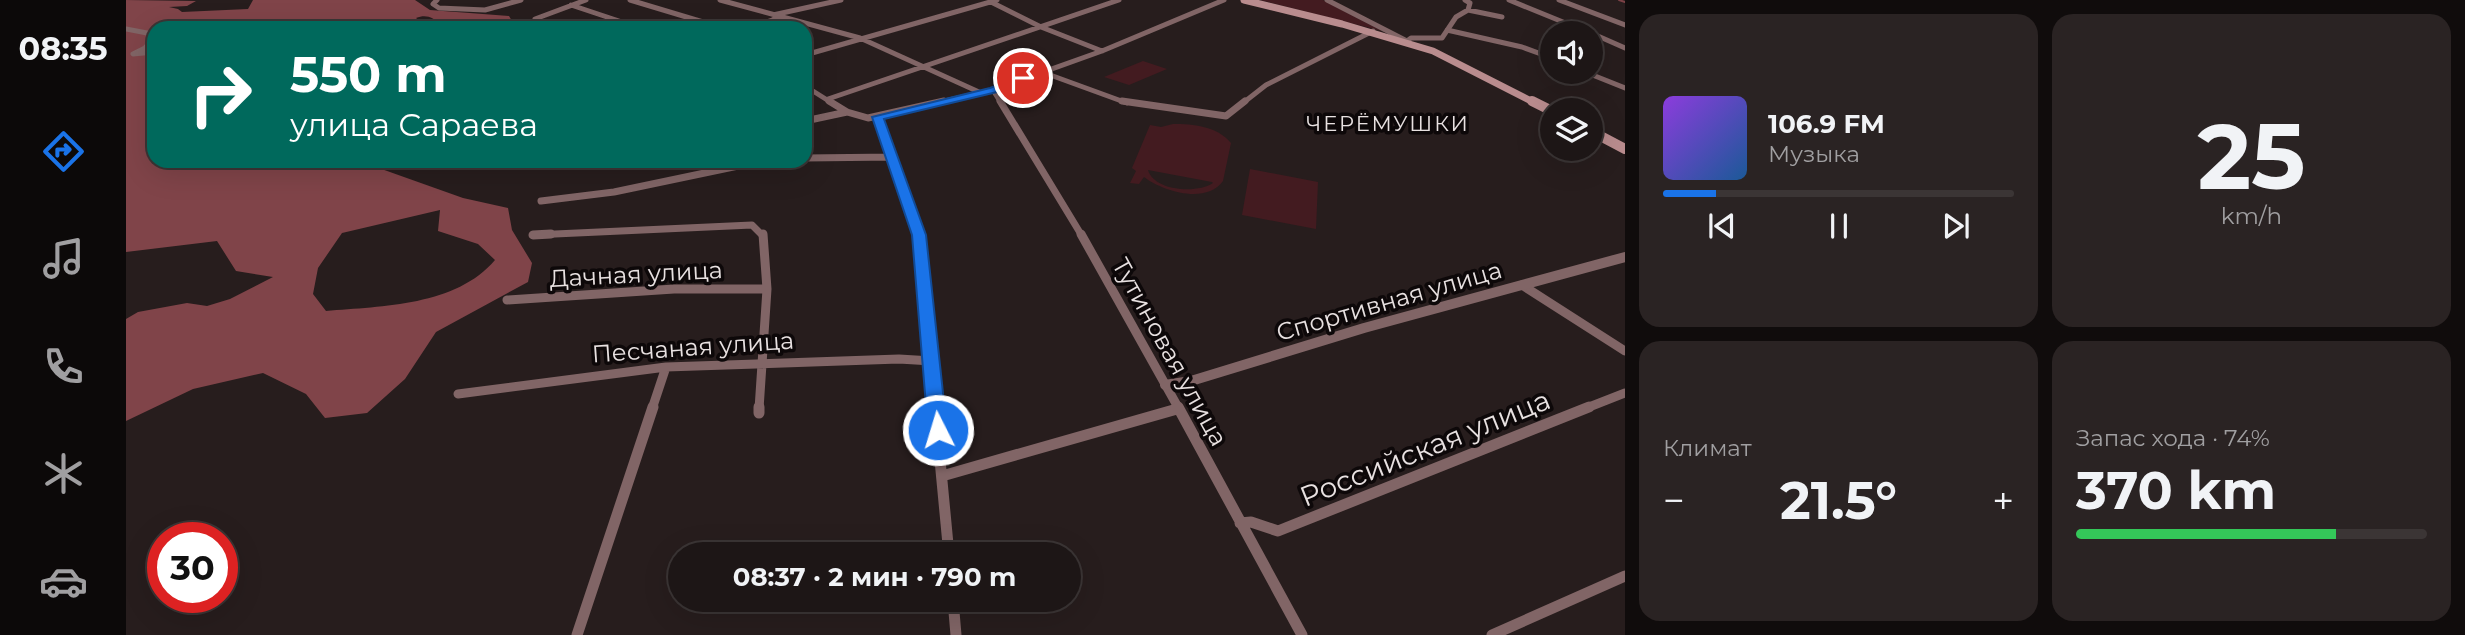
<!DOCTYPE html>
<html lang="ru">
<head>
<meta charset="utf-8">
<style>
  :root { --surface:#1d1616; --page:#2a2323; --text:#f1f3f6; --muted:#a09fa1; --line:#3b3535; --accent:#1a73e8 }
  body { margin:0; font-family:Montserrat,sans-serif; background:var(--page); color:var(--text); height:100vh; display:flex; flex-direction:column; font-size:26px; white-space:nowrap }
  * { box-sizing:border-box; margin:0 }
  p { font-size:23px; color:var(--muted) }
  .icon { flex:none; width:38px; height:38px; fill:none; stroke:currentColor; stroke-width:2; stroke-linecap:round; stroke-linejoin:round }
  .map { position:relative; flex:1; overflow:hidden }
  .side { display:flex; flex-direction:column; gap:14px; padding:14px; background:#100c0c; width:840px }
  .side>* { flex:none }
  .guide { position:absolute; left:21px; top:21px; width:665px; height:147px; border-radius:21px; box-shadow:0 7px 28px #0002,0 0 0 2px var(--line); background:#00695c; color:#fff; overflow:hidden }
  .controls { position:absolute; left:1414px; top:21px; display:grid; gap:14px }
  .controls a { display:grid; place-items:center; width:63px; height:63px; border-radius:50%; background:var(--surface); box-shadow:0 7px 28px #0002,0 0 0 2px var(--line); font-size:35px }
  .speed { position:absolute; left:21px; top:522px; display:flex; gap:14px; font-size:35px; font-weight:700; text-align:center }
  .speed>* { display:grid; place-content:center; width:91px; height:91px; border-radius:50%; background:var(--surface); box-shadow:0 7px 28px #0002,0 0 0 2px var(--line); line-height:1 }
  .speed .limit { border:10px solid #d22; background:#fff; color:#111 }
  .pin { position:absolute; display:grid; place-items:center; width:60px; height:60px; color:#fff; margin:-30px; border:4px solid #fff; border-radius:50%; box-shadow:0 2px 7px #0007 }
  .me { position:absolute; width:77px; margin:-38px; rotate:355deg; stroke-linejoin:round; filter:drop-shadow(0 0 5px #0008) }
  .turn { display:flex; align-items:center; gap:24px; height:147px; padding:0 28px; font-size:32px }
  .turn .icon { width:91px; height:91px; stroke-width:2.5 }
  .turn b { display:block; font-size:49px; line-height:60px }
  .big { font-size:52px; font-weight:700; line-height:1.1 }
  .side .widget { flex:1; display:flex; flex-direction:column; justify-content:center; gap:10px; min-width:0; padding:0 24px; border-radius:21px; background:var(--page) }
  .side .dial { align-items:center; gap:0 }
  .dial b { font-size:91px; line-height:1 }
  .song { display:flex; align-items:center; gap:21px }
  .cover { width:84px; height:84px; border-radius:10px; background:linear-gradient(135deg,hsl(270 70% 55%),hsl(210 70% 35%)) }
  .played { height:7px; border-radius:4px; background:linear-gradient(90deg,var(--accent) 15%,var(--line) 15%) }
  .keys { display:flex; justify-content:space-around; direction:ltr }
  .heat { display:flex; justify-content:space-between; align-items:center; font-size:38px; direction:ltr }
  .charge { height:10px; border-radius:5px; background:linear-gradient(90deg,#34c759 74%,var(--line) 0) }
  .side .tiles { flex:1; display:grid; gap:14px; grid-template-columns:repeat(2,1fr) }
  .trip { position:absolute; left:542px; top:542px; width:413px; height:70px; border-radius:35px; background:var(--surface); box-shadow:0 7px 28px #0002,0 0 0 2px var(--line); font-weight:700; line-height:70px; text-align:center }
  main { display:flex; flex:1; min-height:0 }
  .tab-bar { display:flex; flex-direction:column; width:126px; justify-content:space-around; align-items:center; background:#0c0909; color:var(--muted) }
  .tab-bar .icon { width:49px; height:49px }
  .tab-bar .selected { color:var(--accent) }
  .tab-bar b { font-size:32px; color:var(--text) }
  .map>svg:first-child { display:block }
  .green { fill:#431b20; fill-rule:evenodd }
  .forest { fill:#804449; fill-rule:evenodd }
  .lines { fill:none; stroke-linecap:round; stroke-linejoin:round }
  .stream { stroke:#7c4146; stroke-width:2 }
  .minor-far3 { stroke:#816566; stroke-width:5 }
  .minor-far2 { stroke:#816566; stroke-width:7 }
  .minor-far1 { stroke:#816566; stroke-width:9 }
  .minor { stroke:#816566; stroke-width:11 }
  .tertiary { stroke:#816566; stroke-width:10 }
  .secondary-far1 { stroke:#b98c8e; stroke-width:7 }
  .secondary { stroke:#b98c8e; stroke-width:10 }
  .route { fill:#1a73e8; stroke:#114b97; stroke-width:2 }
  .labels { text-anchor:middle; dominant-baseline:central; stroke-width:7; stroke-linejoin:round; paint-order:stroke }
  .far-neighbourhood-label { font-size:21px; letter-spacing:2px; fill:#e8e1e1; stroke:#0d0809 }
  .street-label { font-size:24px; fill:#e8e1e1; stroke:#0d0809 }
  .near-street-label { font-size:28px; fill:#e8e1e1; stroke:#0d0809 }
</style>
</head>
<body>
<main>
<nav class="tab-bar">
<b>08:35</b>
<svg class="icon selected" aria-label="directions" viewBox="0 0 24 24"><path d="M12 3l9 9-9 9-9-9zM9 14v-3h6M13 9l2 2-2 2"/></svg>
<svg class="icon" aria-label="music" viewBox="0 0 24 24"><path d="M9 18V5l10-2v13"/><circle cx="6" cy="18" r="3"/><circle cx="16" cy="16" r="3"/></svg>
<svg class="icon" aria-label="phone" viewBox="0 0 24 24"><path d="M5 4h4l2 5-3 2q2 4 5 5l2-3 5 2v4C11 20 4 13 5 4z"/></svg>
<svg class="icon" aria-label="climate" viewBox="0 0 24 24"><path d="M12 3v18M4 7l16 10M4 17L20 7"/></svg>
<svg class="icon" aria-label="car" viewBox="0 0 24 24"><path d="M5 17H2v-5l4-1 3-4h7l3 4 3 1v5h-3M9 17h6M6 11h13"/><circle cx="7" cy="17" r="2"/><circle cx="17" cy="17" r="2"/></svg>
</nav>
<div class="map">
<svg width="1499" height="635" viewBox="0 0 1499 635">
  <rect width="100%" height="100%" fill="#271d1d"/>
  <!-- green -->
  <path class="green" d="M1134 0H1197L1256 31Z
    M1017 61 1041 69 1003 85 978 77Z
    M1047 124C1067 124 1091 126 1105 143L1097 181C1080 205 1036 191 1018 177L1013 184 1004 183 1010 171 1006 168 1024 125 1035 127ZM1022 170 1086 182 1087 183C1071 194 1028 191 1022 170Z
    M1124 169 1192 182 1190 229 1116 215Z"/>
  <!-- forest -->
  <path class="forest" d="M0 0 70 1 61 6 43 7 52 9 56 12 122 9 127 0H289L304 10 383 16 386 21 363 28H312L315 25C307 17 300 14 290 18L297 24 290 28H28V161H233L337 198 382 208 386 230 406 263 402 282 310 332 279 379 241 413 199 418 180 394 137 373 67 389 0 421V319L12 312 61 303 81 306 104 299 147 277 110 271 91 241 0 252ZM314 210 312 231 352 244 369 260C330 306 257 306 200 311L187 294 192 268 216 233Z"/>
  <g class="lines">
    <!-- stream -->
    <path class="stream" d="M1493 0 1499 2"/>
    <!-- minor-far3 -->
    <path class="minor-far3" d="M311 0 307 4 313 8 359 10 395 0
      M504 0 597 28
      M594 0 734 38 853 92
      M1201 0 1281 41 1285 38H1316L1330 17 1342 10 1344 3 1339 0
      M1383 0 1464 33
      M1433 0 1499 25
      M865 2 915 27 976 51
      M445 5 514 28
      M1342 10 1376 17
      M647 15 715 0
      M409 19 460 0
      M624 28 652 18
      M0 29 21 33 26 40 19 48 7 54 28 52
      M1321 30 1396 47 1426 58
      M1465 33 1499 48
      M679 55 871 0
      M916 72 1001 103
      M1459 72 1499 88
      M679 86 706 103
      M702 99 993 0
      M810 103 867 90
      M875 103 867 90 976 51 1098 0
      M1117 103 1140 85 1247 31"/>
    <!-- minor-far2 -->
    <path class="minor-far2" d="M703 101 721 112 742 118 818 101
      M874 101 956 236
      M996 101 1100 116 1119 101
      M752 117 793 236
      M679 121 721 112
      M679 158 768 157
      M411 161H423
      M415 201 488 192 636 161
      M407 235 626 225 637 236"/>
    <!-- minor-far1 -->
    <path class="minor-far1" d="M793 234 809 409
      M955 234 1053 409
      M407 235 425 234
      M1396 285 1499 351
      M381 300 548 289H641
      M332 394 540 367 773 359 806 361
      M526 409 540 367
      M633 409 641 289 637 234
      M1458 409 1499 393"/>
    <!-- minor -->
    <path class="minor" d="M809 407 823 555
      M1052 407 1176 635
      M633 413V407
      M816 476 1051 409
      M1114 523 1125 522 1152 531 1463 407
      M827 600 830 635
      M451 635 527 407
      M1366 635 1499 576"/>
    <!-- tertiary -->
    <path class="tertiary" d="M1039 385 1065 381 1238 328 1499 257"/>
    <!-- secondary-far1 -->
    <path class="secondary-far1" d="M1118 0 1216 24 1307 51 1409 103"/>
    <!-- secondary -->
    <path class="secondary" d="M1406 101 1426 111
      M1465 131 1499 149"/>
  </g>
  <!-- route -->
  <path class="route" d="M897 75 902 78 900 80 871 92 758 119 800 235 821 430 818 435H805L802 430 786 235 746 117 864 88Z"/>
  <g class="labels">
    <!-- far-neighbourhood labels -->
    <g class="far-neighbourhood-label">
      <text x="1262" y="123">ЧЕРЁМУШКИ</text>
    </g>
    <!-- street labels -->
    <g class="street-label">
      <text transform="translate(510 274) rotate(-3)">Дачная улица</text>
      <text transform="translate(1263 301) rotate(-16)">Спортивная улица</text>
      <text transform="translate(567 347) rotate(-4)">Песчаная улица</text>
      <text transform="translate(1044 352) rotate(61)">Тутиновая улица</text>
    </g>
    <!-- near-street labels -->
    <g class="near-street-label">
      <text transform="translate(1299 448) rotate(-22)">Российская улица</text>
    </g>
  </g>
</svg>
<div class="controls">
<a><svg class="icon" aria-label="sound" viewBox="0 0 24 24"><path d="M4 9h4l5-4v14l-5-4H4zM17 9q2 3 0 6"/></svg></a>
<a><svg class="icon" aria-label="layers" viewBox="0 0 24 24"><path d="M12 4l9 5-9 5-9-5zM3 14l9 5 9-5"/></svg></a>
</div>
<div class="speed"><div class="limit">30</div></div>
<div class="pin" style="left:897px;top:78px;background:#d93025"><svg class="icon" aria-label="arrive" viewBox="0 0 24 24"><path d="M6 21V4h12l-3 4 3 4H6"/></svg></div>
<svg class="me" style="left:812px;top:430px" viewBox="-20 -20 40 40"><circle r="17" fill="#1a73e8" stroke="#fff" stroke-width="3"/><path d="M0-11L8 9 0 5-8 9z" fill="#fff"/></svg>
<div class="trip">08:37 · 2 мин · 790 m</div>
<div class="guide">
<div class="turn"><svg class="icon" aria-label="right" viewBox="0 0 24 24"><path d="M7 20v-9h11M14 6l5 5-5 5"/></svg><div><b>550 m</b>улица Сараева</div></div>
</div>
</div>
<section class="side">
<div class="tiles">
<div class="widget">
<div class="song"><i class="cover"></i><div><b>106.9 FM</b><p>Музыка</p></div></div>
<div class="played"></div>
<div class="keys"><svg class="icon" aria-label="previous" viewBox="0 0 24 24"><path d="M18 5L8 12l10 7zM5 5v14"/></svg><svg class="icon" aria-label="pause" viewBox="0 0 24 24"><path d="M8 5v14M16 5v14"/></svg><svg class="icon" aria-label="next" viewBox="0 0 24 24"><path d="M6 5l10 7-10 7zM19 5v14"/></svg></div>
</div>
<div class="widget dial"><b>25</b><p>km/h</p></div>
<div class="widget"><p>Климат</p>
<div class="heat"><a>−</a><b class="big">21.5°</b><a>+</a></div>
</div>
<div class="widget"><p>Запас хода · 74%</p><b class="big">370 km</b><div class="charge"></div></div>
</div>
</section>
</main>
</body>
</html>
